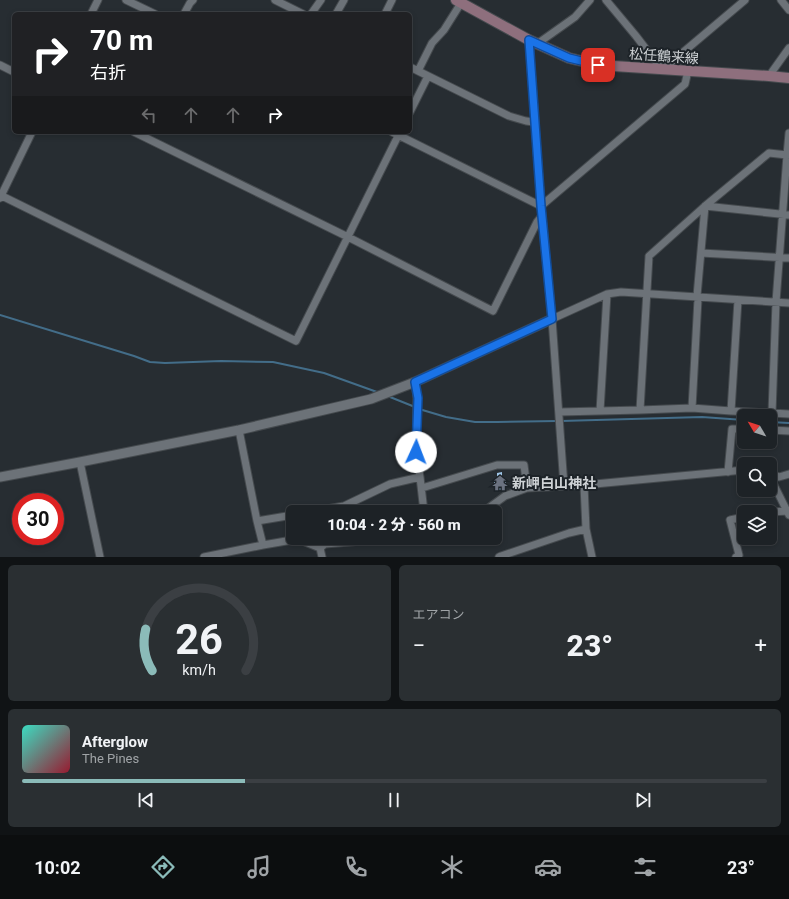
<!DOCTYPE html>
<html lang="ja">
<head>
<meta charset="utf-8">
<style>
  :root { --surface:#1d2226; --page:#2a2f32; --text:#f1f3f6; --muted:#a0a4a7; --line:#3b3f43; --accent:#8bbbb9 }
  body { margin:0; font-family:Roboto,"Noto Sans JP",sans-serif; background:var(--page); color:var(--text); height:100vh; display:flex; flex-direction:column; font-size:15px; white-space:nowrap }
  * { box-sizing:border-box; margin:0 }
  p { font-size:13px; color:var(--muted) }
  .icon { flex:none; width:22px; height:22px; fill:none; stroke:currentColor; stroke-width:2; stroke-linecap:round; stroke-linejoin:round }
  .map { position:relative; height:557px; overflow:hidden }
  .panel { display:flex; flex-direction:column; gap:8px; padding:8px; background:#101315; flex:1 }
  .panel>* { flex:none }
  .hud { position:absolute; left:12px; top:12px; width:400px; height:122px; border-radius:6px; box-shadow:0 2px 6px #0003,0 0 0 1px var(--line); background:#202124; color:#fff; overflow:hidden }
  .needle { width:26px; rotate:309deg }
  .tools { position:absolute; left:737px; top:409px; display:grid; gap:8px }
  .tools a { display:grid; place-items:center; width:40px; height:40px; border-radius:6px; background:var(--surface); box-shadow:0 2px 6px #0003,0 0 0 1px var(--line); font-size:20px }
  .speed { position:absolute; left:12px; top:493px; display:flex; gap:8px; font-size:20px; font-weight:700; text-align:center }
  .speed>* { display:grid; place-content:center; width:52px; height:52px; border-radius:50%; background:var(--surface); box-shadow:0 2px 6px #0003,0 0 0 1px var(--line); line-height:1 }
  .speed .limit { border:6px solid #d22; background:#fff; color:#111 }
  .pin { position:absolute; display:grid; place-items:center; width:34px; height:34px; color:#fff; margin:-17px; border-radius:8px; box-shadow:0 2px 6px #0006 }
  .me { position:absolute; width:44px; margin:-22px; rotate:2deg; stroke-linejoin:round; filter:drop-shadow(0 0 3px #0008) }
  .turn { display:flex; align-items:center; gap:14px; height:84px; padding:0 12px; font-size:18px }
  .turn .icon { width:52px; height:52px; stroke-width:2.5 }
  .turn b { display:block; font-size:28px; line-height:34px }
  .lanes { display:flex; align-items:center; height:38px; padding:0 12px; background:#0003; justify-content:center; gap:20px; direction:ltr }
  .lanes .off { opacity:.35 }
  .big { font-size:30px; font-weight:800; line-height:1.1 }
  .panel .card { flex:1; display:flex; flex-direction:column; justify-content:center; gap:6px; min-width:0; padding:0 14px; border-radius:6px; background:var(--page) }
  .panel .dial { align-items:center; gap:0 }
  .dial svg { height:104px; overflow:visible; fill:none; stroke:var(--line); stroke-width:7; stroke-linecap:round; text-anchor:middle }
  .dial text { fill:var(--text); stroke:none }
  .song { display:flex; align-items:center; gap:12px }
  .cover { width:48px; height:48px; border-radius:6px; background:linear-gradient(135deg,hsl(170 70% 55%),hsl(350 70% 35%)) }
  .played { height:4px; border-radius:2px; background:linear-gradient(90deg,var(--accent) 30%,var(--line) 30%) }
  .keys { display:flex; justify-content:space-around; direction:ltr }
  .heat { display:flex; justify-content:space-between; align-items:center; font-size:22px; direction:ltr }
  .panel .tiles { flex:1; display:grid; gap:8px; grid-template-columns:1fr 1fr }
  .card:last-child { grid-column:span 2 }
  .trip { position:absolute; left:286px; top:505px; width:216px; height:40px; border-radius:6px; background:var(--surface); box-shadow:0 2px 6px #0003,0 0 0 1px var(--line); font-weight:800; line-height:40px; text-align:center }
  .tabs { display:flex; height:64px; justify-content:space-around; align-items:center; background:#0c0e0f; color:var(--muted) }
  .tabs .icon { width:28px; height:28px }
  .tabs .on { color:var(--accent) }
  .tabs b { font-size:18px; color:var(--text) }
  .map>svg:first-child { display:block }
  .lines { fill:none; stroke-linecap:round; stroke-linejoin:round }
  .stream { stroke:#436d89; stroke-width:2 }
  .building { fill:#9ec5e7 }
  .minor-casing { stroke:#454a4e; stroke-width:9 }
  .tertiary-casing { stroke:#454a4e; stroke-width:11 }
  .secondary-casing { stroke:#454a4e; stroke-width:12 }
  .minor { stroke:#6c7278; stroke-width:7 }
  .tertiary { stroke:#6c7278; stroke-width:9 }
  .secondary { stroke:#8e6f7d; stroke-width:10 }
  .route-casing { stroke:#114b97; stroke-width:10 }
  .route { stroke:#1a73e8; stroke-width:7 }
  .labels { text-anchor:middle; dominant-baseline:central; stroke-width:4; stroke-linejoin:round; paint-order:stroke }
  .street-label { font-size:14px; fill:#ced2d5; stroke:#1d2328 }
  .poi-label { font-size:14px; font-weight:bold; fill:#ced2d5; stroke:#1d2328; text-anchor:start }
</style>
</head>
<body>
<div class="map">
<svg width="789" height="557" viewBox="0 0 789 557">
  <rect width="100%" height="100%" fill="#272d32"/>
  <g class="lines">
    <!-- stream -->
    <path class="stream" d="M0 315 134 356 150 362 165 363 221 361 273 362 324 373 377 392
      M390 397 415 407
      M419 409 446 417 475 422H497L557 421
      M561 421 702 417 744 420
      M770 422 789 423"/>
  </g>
  <!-- building -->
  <path class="building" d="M502 472V478H505L506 487H503L504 490H498L497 487 495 488 494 480 497 479V473Z"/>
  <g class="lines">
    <!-- minor casing -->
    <g class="minor-casing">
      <path id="minor" d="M126 0 155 14
        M275 0 303 14
        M606 0 636 36 662 70 745 0
        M781 0 789 10
        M91 14 98 0
        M184 14 190 3 193 0
        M311 14 321 0
        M336 14 344 0
        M385 14 392 0
        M529 40 541 206 552 319 564 486
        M537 44 575 17 590 0
        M0 65 14 72
        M410 67 509 116 526 121 534 122
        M418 71 432 43 444 30 461 3
        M769 76 789 48
        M410 112 428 76
        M134 132 348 237 493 311 537 222 542 216
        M392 132 541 206
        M0 195 296 341 400 132
        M0 198 32 132
        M541 206 685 84 688 71
        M701 253 789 258
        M552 319 607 294 621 292 789 303
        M415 382 417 398 416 452 420 477
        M692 408 698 299 697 296 705 206 789 215
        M640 410 649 256 705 206 769 153 787 155 789 133
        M600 411 607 294
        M731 411 738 300
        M559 412 640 410 692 408 731 411 789 414
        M772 413 776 302 787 155
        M239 430 257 521 263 545
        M770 430 789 431
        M80 462 100 557
        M728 472 732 429H744
        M770 473 779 477 789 474
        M770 477 789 515
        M584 485 586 529 592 557
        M422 488 497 465H524L527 488
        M310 512 344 506 390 484 420 477 424 512
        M483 512 505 496 527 488 584 485 744 470
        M770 512 789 511
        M257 521 293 515
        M320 548 325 544 362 541 370 538
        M320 548 322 557
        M204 557 263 545 298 539 320 548
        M499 557 501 556 569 533 586 529
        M736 557 739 555 730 520 744 517"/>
    </g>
    <!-- tertiary casing -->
    <g class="tertiary-casing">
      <path id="tertiary" d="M0 477 80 462 239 430 371 399 415 382 552 319"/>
    </g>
    <!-- secondary casing -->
    <g class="secondary-casing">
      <path id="secondary" d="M456 0 529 40 569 58 598 65 769 76 789 78"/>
    </g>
    <!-- minor -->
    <use href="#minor" class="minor"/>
    <!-- tertiary -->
    <use href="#tertiary" class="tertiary"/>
    <!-- secondary -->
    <use href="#secondary" class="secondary"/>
  </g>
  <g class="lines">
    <!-- route casing -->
    <g class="route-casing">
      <path id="route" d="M416 452 418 398 415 382 552 319 541 206 529 40 569 58 598 65"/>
    </g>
    <!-- route -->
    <use href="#route" class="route"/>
  </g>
  <!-- icons -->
  <defs>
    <g id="temple-bare" transform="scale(1.2)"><path d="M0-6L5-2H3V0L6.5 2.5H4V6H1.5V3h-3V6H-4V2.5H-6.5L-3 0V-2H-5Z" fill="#6b7280" stroke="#1d2328" stroke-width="2.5" paint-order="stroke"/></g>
  </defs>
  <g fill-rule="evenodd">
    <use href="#temple-bare" x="500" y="483"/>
  </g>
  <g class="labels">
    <!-- street labels -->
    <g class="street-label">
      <text transform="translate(664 56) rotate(4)">松任鶴来線</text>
    </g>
    <!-- poi labels -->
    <g class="poi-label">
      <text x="512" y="483">新岬白山神社</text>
    </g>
  </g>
</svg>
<div class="tools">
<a><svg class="needle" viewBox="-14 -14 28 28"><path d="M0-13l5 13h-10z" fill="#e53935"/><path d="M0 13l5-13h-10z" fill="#a0a4a7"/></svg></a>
<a><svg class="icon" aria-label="search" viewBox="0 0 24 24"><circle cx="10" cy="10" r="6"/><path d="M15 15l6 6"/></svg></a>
<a><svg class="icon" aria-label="layers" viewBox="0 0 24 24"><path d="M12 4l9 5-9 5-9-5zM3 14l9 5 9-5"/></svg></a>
</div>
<div class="speed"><div class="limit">30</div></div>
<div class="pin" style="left:598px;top:65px;background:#d93025"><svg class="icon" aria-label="arrive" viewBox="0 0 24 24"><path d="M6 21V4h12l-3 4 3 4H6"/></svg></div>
<svg class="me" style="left:416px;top:452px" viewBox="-20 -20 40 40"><circle r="19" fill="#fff"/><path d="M0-13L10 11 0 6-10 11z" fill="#1a73e8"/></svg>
<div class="trip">10:04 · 2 分 · 560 m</div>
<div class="hud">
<div class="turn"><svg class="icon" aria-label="right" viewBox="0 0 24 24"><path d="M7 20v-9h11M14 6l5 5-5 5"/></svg><div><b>70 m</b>右折</div></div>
<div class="lanes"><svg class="icon off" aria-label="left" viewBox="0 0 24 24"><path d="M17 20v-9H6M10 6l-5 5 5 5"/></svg><svg class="icon off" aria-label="ahead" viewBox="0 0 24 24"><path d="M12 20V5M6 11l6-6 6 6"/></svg><svg class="icon off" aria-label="ahead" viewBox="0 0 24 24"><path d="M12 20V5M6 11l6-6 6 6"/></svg><svg class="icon" aria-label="right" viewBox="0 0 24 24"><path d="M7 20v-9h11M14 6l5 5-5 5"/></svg></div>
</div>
</div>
<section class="panel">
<div class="tiles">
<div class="card dial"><svg viewBox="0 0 100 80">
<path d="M14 69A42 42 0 1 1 86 69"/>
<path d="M14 69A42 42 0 0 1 9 37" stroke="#8bbbb9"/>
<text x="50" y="56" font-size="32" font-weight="700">26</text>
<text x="50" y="72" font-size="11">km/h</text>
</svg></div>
<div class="card"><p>エアコン</p>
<div class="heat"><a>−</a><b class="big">23°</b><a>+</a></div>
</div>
<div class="card">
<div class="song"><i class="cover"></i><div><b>Afterglow</b><p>The Pines</p></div></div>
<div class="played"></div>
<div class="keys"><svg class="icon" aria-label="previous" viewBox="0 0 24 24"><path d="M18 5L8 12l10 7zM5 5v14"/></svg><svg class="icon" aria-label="pause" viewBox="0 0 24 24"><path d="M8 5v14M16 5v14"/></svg><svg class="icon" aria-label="next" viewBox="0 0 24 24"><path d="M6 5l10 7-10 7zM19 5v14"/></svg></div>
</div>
</div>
</section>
<nav class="tabs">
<b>10:02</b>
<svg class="icon on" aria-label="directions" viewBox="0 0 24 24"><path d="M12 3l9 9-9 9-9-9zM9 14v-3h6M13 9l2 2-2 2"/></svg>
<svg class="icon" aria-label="music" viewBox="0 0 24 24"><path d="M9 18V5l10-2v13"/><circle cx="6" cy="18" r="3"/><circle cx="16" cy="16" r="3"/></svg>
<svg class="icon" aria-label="phone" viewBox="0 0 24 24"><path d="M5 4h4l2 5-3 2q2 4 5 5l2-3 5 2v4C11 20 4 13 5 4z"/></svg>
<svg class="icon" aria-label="climate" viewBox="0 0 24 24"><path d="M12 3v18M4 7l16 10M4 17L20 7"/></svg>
<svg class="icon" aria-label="car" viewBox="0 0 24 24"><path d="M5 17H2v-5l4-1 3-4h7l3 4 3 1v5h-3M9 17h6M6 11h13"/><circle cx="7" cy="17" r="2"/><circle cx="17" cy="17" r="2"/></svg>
<svg class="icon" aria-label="filters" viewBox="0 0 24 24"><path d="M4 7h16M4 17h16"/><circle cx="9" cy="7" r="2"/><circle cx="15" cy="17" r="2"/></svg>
<b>23°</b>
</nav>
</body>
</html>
